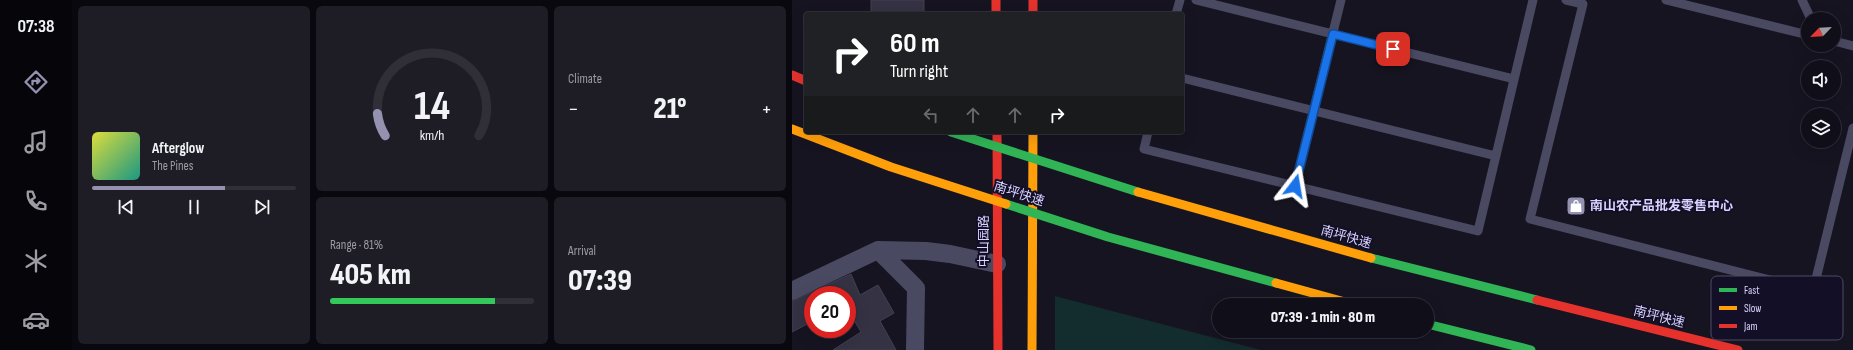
<!DOCTYPE html>
<html lang="en">
<head>
<meta charset="utf-8">
<style>
  :root { --surface:#100f19; --page:#1e1d26; --text:#f1f3f6; --muted:#9c9ca2; --line:#302f38; --accent:#9591b1 }
  body { margin:0; font-family:"Sofia Sans Condensed","Noto Sans SC",sans-serif; background:var(--page); color:var(--text); height:100vh; display:flex; flex-direction:column; font-size:15px; white-space:nowrap }
  * { box-sizing:border-box; margin:0 }
  p { font-size:13px; color:var(--muted) }
  .icon { flex:none; width:22px; height:22px; fill:none; stroke:currentColor; stroke-width:2; stroke-linecap:round; stroke-linejoin:round }
  .map { position:relative; flex:1; overflow:hidden }
  .sheet { display:flex; flex-direction:column; gap:6px; padding:6px; background:#09080e; width:720px }
  .sheet>* { flex:none }
  .top-card { position:absolute; left:12px; top:12px; width:380px; height:122px; border-radius:4px; box-shadow:0 4px 16px #0002,0 0 0 1px var(--line); background:#202124; color:#fff; overflow:hidden }
  .needle { width:26px; rotate:245deg }
  .fabs { position:absolute; left:1009px; top:12px; display:grid; gap:8px }
  .fabs a { display:grid; place-items:center; width:40px; height:40px; border-radius:50%; background:var(--surface); box-shadow:0 4px 16px #0002,0 0 0 1px var(--line); font-size:20px }
  .speed { position:absolute; left:12px; top:286px; display:flex; gap:8px; font-size:20px; font-weight:700; text-align:center }
  .speed>* { display:grid; place-content:center; width:52px; height:52px; border-radius:50%; background:var(--surface); box-shadow:0 4px 16px #0002,0 0 0 1px var(--line); line-height:1 }
  .speed .limit { border:6px solid #d22; background:#fff; color:#111 }
  .pin { position:absolute; display:grid; place-items:center; width:34px; height:34px; color:#fff; margin:-17px; border-radius:8px; box-shadow:0 2px 6px #0006 }
  .me { position:absolute; width:44px; margin:-22px; rotate:14deg; stroke-linejoin:round; filter:drop-shadow(0 0 3px #0008) }
  .turn { display:flex; align-items:center; gap:14px; height:84px; padding:0 20px; font-size:18px }
  .turn .icon { width:52px; height:52px; stroke-width:2.5 }
  .turn b { display:block; font-size:28px; line-height:34px }
  .lanes { display:flex; align-items:center; height:38px; padding:0 20px; background:#0003; justify-content:center; gap:20px; direction:ltr }
  .lanes .off { opacity:.35 }
  .big { font-size:30px; font-weight:800; line-height:1.1 }
  .sheet .widget { flex:1; display:flex; flex-direction:column; justify-content:center; gap:6px; min-width:0; padding:0 14px; border-radius:6px; background:var(--page) }
  .sheet .dial { align-items:center; gap:0 }
  .dial svg { height:104px; overflow:visible; fill:none; stroke:var(--line); stroke-width:7; stroke-linecap:round; text-anchor:middle }
  .dial text { fill:var(--text); stroke:none }
  .song { display:flex; align-items:center; gap:12px }
  .cover { width:48px; height:48px; border-radius:6px; background:linear-gradient(135deg,hsl(60 70% 55%),hsl(170 70% 35%)) }
  .played { height:4px; border-radius:2px; background:linear-gradient(90deg,var(--accent) 65%,var(--line) 65%) }
  .keys { display:flex; justify-content:space-around; direction:ltr }
  .heat { display:flex; justify-content:space-between; align-items:center; font-size:22px; direction:ltr }
  .charge { height:6px; border-radius:3px; background:linear-gradient(90deg,#34c759 81%,var(--line) 0) }
  .sheet .tiles { flex:1; display:grid; gap:6px; grid-template-columns:repeat(3,1fr) }
  .widget:first-child { grid-row:span 2 }
  .trip { position:absolute; left:420px; top:298px; width:222px; height:40px; border-radius:20px; background:var(--surface); box-shadow:0 4px 16px #0002,0 0 0 1px var(--line); font-weight:800; line-height:40px; text-align:center }
  main { display:flex; flex:1; min-height:0 }
  .menu { display:flex; flex-direction:column; width:72px; justify-content:space-around; align-items:center; background:#06060a; color:var(--muted) }
  .menu .icon { width:28px; height:28px }
  .menu .on { color:var(--accent) }
  .menu b { font-size:18px; color:var(--text) }
  .map>svg:first-child { display:block }
  .green { fill:#132c2d }
  .building { fill:#343243; stroke:#433f54 }
  .lines { fill:none; stroke-linecap:round; stroke-linejoin:round }
  .lane { stroke:#4a4962; stroke-width:9 }
  .street { stroke:#4a4962; stroke-width:18 }
  .fast { stroke:#30b455; stroke-width:9 }
  .slow { stroke:#ff9f0a; stroke-width:9 }
  .jam { stroke:#e5322d; stroke-width:9 }
  .fast-bridge { stroke:#30b455; stroke-width:9 }
  .slow-bridge { stroke:#ff9f0a; stroke-width:9 }
  .jam-bridge { stroke:#e5322d; stroke-width:9 }
  .route-casing { stroke:#114b97; stroke-width:10 }
  .route { stroke:#1a73e8; stroke-width:7 }
  .labels { text-anchor:middle; dominant-baseline:central; stroke-width:4; stroke-linejoin:round; paint-order:stroke }
  .street-label { font-size:13px; fill:#d9d4ff; stroke:#130f26 }
  .poi-label { font-size:13px; font-weight:bold; fill:#d9d4ff; stroke:#130f26; text-anchor:start }
  .key { fill:#130f26; stroke:#4e4a67; stroke-width:1 }
  .key-label { font-size:11px; fill:#d9d4ff }
</style>
</head>
<body>
<main>
<nav class="menu">
<b>07:38</b>
<svg class="icon on" aria-label="directions" viewBox="0 0 24 24"><path d="M12 3l9 9-9 9-9-9zM9 14v-3h6M13 9l2 2-2 2"/></svg>
<svg class="icon" aria-label="music" viewBox="0 0 24 24"><path d="M9 18V5l10-2v13"/><circle cx="6" cy="18" r="3"/><circle cx="16" cy="16" r="3"/></svg>
<svg class="icon" aria-label="phone" viewBox="0 0 24 24"><path d="M5 4h4l2 5-3 2q2 4 5 5l2-3 5 2v4C11 20 4 13 5 4z"/></svg>
<svg class="icon" aria-label="climate" viewBox="0 0 24 24"><path d="M12 3v18M4 7l16 10M4 17L20 7"/></svg>
<svg class="icon" aria-label="car" viewBox="0 0 24 24"><path d="M5 17H2v-5l4-1 3-4h7l3 4 3 1v5h-3M9 17h6M6 11h13"/><circle cx="7" cy="17" r="2"/><circle cx="17" cy="17" r="2"/></svg>
</nav>
<section class="sheet">
<div class="tiles">
<div class="widget">
<div class="song"><i class="cover"></i><div><b>Afterglow</b><p>The Pines</p></div></div>
<div class="played"></div>
<div class="keys"><svg class="icon" aria-label="previous" viewBox="0 0 24 24"><path d="M18 5L8 12l10 7zM5 5v14"/></svg><svg class="icon" aria-label="pause" viewBox="0 0 24 24"><path d="M8 5v14M16 5v14"/></svg><svg class="icon" aria-label="next" viewBox="0 0 24 24"><path d="M6 5l10 7-10 7zM19 5v14"/></svg></div>
</div>
<div class="widget dial"><svg viewBox="0 0 100 80">
<path d="M14 69A42 42 0 1 1 86 69"/>
<path d="M14 69A42 42 0 0 1 8 52" stroke="#9591b1"/>
<text x="50" y="56" font-size="32" font-weight="700">14</text>
<text x="50" y="72" font-size="11">km/h</text>
</svg></div>
<div class="widget"><p>Climate</p>
<div class="heat"><a>−</a><b class="big">21°</b><a>+</a></div>
</div>
<div class="widget"><p>Range · 81%</p><b class="big">405 km</b><div class="charge"></div></div>
<div class="widget"><p>Arrival</p><b class="big">07:39</b></div>
</div>
</section>
<div class="map">
<svg width="1061" height="350" viewBox="0 0 1061 350">
  <rect width="100%" height="100%" fill="#161421"/>
  <!-- green -->
  <path class="green" d="M263 296 469 350H263Z"/>
  <!-- building -->
  <path class="building" d="M79 0H132V14H79Z
    M59 274 68 295 86 285 102 313 88 321 104 350H41L69 332 55 308V295H21V321L0 332V301Z"/>
  <g class="lines">
    <!-- lane -->
    <path class="lane" d="M404 0 722 79
      M774 0 791 4 738 219 1021 291 1061 128
      M874 0 1016 35
      M1010 0 1019 19
      M384 14 388 0
      M1042 41 1061 46
      M390 78 704 156
      M356 132 352 149 686 231 741 0
      M503 186 549 0"/>
    <!-- street -->
    <path class="street" d="M86 250 124 288 123 350
      M0 291 86 250 134 251 158 254 205 264"/>
    <!-- fast -->
    <path class="fast" d="M635 324 739 350"/>
    <!-- slow -->
    <path class="slow" d="M240 350 241 132"/>
    <!-- jam -->
    <path class="jam" d="M204 0V14
      M241 0V14
      M0 75 14 81
      M205 132 206 350"/>
    <!-- fast-bridge -->
    <path class="fast-bridge" d="M159 132 346 192
      M214 204 316 237 484 283
      M579 258 745 300"/>
    <!-- slow-bridge -->
    <path class="slow-bridge" d="M0 129 99 167 214 204
      M346 192 579 258
      M484 283 564 305"/>
    <!-- jam-bridge -->
    <path class="jam-bridge" d="M745 300 946 350"/>
  </g>
  <g class="lines">
    <!-- route casing -->
    <g class="route-casing">
      <path id="route" d="M503 186 541 34 601 49"/>
    </g>
    <!-- route -->
    <use href="#route" class="route"/>
  </g>
  <!-- icons -->
  <defs>
    <g id="shop-square" transform="scale(1)"><rect x="-9" y="-9" width="18" height="18" rx="4" fill="#9591b1" stroke="#130f26"/><path d="M-5-2.5h2.3a2.7 3.5 0 0 1 5.4 0H5L5.5 6h-11ZM-1.5-2.5h3a1.5 2.3 0 0 0-3 0Z" fill="#fff"/></g>
  </defs>
  <g fill-rule="evenodd">
    <use href="#shop-square" x="784" y="206"/>
  </g>
  <g class="labels">
    <!-- street labels -->
    <g class="street-label">
      <text transform="translate(227 194) rotate(18)">南坪快速</text>
      <text transform="translate(554 237) rotate(16)">南坪快速</text>
      <text transform="translate(192 241) rotate(-90)">中山园路</text>
      <text transform="translate(867 317) rotate(14)">南坪快速</text>
    </g>
    <!-- poi labels -->
    <g class="poi-label">
      <text x="798" y="206">南山农产品批发零售中心</text>
    </g>
  </g>
  <!-- legend -->
  <rect x="919" y="276" width="132" height="64" rx="6" class="key"/>
  <rect x="927" y="288" width="18" height="4" fill="#30b455"/>
  <rect x="927" y="306" width="18" height="4" fill="#ff9f0a"/>
  <rect x="927" y="324" width="18" height="4" fill="#e5322d"/>
  <g class="key-label">
    <text x="952" y="294">Fast</text>
    <text x="952" y="312">Slow</text>
    <text x="952" y="330">Jam</text>
  </g>
</svg>
<div class="fabs">
<a><svg class="needle" viewBox="-14 -14 28 28"><path d="M0-13l5 13h-10z" fill="#e53935"/><path d="M0 13l5-13h-10z" fill="#9c9ca2"/></svg></a>
<a><svg class="icon" aria-label="sound" viewBox="0 0 24 24"><path d="M4 9h4l5-4v14l-5-4H4zM17 9q2 3 0 6"/></svg></a>
<a><svg class="icon" aria-label="layers" viewBox="0 0 24 24"><path d="M12 4l9 5-9 5-9-5zM3 14l9 5 9-5"/></svg></a>
</div>
<div class="speed"><div class="limit">20</div></div>
<div class="pin" style="left:601px;top:49px;background:#d93025"><svg class="icon" aria-label="arrive" viewBox="0 0 24 24"><path d="M6 21V4h12l-3 4 3 4H6"/></svg></div>
<svg class="me" style="left:503px;top:186px" viewBox="-20 -20 40 40"><path d="M0-17L14 15 0 8-14 15z" fill="#1a73e8" stroke="#fff" stroke-width="4"/></svg>
<div class="trip">07:39 · 1 min · 80 m</div>
<div class="top-card">
<div class="turn"><svg class="icon" aria-label="right" viewBox="0 0 24 24"><path d="M7 20v-9h11M14 6l5 5-5 5"/></svg><div><b>60 m</b>Turn right</div></div>
<div class="lanes"><svg class="icon off" aria-label="left" viewBox="0 0 24 24"><path d="M17 20v-9H6M10 6l-5 5 5 5"/></svg><svg class="icon off" aria-label="ahead" viewBox="0 0 24 24"><path d="M12 20V5M6 11l6-6 6 6"/></svg><svg class="icon off" aria-label="ahead" viewBox="0 0 24 24"><path d="M12 20V5M6 11l6-6 6 6"/></svg><svg class="icon" aria-label="right" viewBox="0 0 24 24"><path d="M7 20v-9h11M14 6l5 5-5 5"/></svg></div>
</div>
</div>
</main>
</body>
</html>
